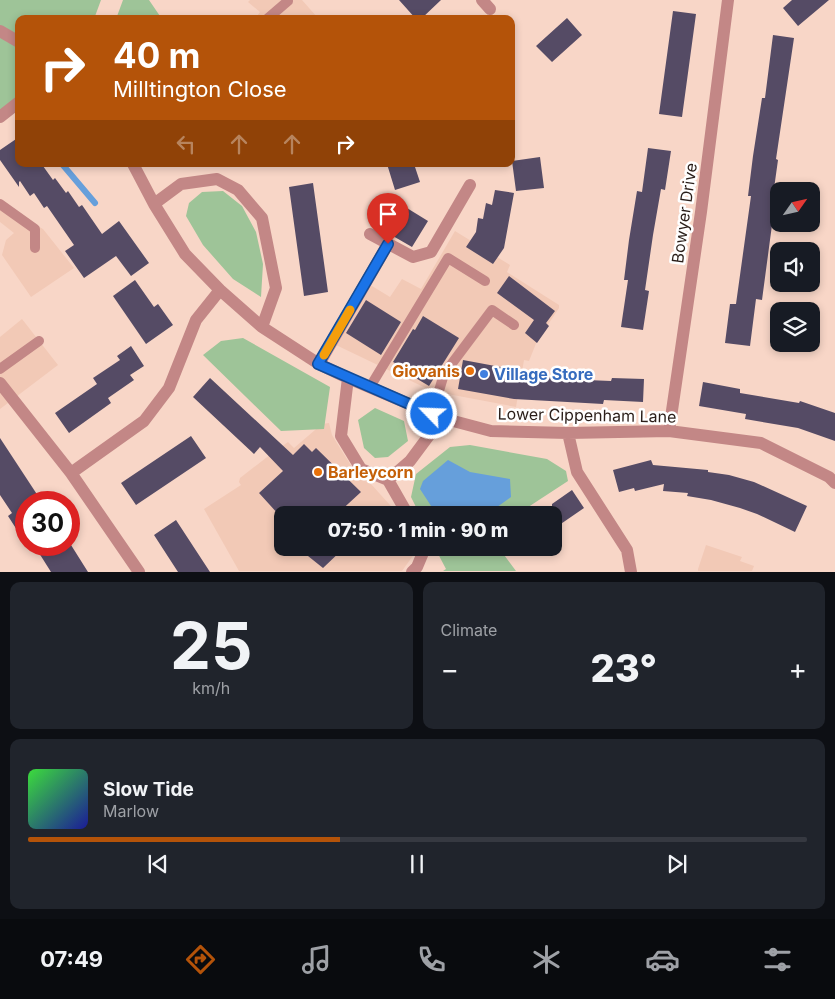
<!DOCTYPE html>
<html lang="en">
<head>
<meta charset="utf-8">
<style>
  :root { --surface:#171b24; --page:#20242c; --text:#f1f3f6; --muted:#9ea1a6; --line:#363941; --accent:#b45309 }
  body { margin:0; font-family:Inter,sans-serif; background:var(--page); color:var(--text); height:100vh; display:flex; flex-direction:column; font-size:19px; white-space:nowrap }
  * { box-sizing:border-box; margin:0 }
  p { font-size:16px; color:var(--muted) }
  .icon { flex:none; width:28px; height:28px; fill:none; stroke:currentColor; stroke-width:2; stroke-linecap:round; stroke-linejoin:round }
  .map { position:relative; height:572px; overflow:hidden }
  .panel { display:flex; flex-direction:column; gap:10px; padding:10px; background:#0d0f14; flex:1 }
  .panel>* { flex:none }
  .banner { position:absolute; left:15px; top:15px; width:500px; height:152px; border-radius:10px; box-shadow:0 2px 8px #0003; background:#b45309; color:#fff; overflow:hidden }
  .needle { width:32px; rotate:56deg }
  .controls { position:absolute; left:770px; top:182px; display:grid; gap:10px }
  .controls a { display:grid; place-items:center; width:50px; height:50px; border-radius:10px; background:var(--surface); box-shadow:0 2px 8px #0003; font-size:25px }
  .speed { position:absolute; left:15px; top:491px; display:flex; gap:10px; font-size:25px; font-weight:700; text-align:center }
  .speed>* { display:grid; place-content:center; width:65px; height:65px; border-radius:50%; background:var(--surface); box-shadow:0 2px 8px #0003; line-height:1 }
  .speed .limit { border:8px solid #d22; background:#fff; color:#111 }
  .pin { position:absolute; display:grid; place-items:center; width:42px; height:42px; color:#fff; margin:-51px -21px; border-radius:50% 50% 50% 0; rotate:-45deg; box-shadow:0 0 5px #0007 }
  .pin .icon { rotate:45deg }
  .me { position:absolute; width:55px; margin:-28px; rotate:294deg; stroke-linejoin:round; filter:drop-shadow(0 0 4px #0008) }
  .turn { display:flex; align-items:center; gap:18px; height:105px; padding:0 15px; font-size:22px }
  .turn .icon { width:65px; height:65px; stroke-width:2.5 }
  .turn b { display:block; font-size:35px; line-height:42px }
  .lanes { display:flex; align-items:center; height:48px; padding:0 15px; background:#0003; justify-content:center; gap:25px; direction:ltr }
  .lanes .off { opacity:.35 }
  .big { font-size:38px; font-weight:800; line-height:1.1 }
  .panel .widget { flex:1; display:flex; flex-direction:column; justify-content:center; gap:8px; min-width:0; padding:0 18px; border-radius:10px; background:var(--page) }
  .panel .dial { align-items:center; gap:0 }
  .dial b { font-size:65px; line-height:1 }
  .song { display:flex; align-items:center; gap:15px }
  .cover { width:60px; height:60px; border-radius:8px; background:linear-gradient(135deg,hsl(120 70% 55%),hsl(240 70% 35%)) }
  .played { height:5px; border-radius:2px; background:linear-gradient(90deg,var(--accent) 40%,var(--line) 40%) }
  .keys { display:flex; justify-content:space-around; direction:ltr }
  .heat { display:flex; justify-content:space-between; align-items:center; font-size:28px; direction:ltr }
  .panel .tiles { flex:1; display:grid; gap:10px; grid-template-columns:1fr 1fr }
  .widget:last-child { grid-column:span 2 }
  .trip { position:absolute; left:274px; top:506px; width:288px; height:50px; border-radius:10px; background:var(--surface); box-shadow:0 2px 8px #0003; font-weight:800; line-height:50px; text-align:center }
  .tabs { display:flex; height:80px; justify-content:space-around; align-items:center; background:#090b0e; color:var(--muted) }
  .tabs .icon { width:35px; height:35px }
  .tabs .current { color:var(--accent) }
  .tabs b { font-size:22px; color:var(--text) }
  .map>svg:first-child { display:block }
  .built { fill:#f2c9b6 }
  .green { fill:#9ec498 }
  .water { fill:#669fdb }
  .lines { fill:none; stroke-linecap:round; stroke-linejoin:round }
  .stream { stroke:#669fdb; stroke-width:6 }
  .building { fill:#554b65 }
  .service { stroke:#c38786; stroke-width:10 }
  .minor { stroke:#c38786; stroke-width:12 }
  .route-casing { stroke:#114b97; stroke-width:12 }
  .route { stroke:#1a73e8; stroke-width:9 }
  .slow { stroke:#f59e0b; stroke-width:9 }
  .food-dot { fill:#e8710a; stroke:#fff; stroke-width:2 }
  .shop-dot { fill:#3f7fe0; stroke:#fff; stroke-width:2 }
  .labels { text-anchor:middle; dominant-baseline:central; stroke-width:5; stroke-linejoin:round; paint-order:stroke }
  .street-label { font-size:16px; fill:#2a1e19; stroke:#fff }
  .food-label { font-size:16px; font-weight:bold; fill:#c56008; stroke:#fff; text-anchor:end }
  .shop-label { font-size:16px; font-weight:bold; fill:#366cbe; stroke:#fff; text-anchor:start }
</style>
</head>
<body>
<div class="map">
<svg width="835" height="572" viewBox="0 0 835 572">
  <rect width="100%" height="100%" fill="#f8d6c7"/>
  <!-- built -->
  <path class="built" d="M250 0H302L317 17 315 19H255L260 12 248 2Z
    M0 202 14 213 43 229 74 268 31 297 2 255 6 240 14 233 0 222Z
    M455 231 510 265 507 272 559 305V308L537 341 529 361 524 360 516 407 432 391 336 345 369 287 372 286 390 297 402 279 421 289Z
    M22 319 58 365 0 409V337Z
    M329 423 332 435 350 464 359 474 361 473 399 515H282V548H416L417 550 402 571H239L204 509 241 485 239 482 240 478 271 454 288 442 294 448 322 424Z
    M706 545 742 557 740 561 754 566 752 571H698V569Z"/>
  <!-- green -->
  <path class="green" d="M0 0H101L94 19H19V99L0 112Z
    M123 0H149L162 19H116Z
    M223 191 242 206 256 232 263 264 261 297 233 279 203 245 186 216 189 203 202 192Z
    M243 338 330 387 324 429 281 431 203 355 221 341Z
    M375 408 404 421 408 441 388 457 375 458 364 448 358 420Z
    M470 445 547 459 566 471 568 481 516 515H420L411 497 416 474 450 447Z
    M435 548H499L516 571H443L446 569Z"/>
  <!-- water -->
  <path class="water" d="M448 460 470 472 510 479 511 497 486 515H437L420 489 423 481Z"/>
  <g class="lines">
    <!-- stream -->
    <path class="stream" d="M62 164 95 203"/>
  </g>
  <!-- building -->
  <path class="building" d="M399 0H441L421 19H416Z
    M792 0H829L798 26 783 8Z
    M673 11 696 14 682 117 659 114Z
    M567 18 582 35 552 62 536 46Z
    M773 35 794 38 776 159 778 160 771 210H774L762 300 756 299 750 346 725 343 730 304H736L751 196H748L753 156 762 98H765Z
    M19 137V164H46L43 166 53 180 55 178 66 193 68 191 79 207 82 205 102 234 119 221 149 263 131 276 116 256 84 278 65 251 74 245 47 206 44 208 34 193 30 196 20 181 19 182V187L0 160V150Z
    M648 148 671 151 665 190 661 189 653 235 645 290 649 291 643 330 621 327 628 280H624L629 240 637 191 642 192Z
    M540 157 544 188 516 191 512 161Z
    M387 164H414L420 182 395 190Z
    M313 183 328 292 304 296 289 187Z
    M495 190 514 193 504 248 493 264 466 247 476 232 478 218 483 219 486 203 492 205Z
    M402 205 428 221 412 247 386 232Z
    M509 276 555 311 546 323 549 326 537 343 525 333 534 320 497 293Z
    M135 280 154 307 158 304 173 325 146 344 113 296Z
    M366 300 401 322 381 355 346 333Z
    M423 316 459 338 429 386 394 365 395 363 393 362 413 329 415 330Z
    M131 346 144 366 130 375 134 380 108 398 111 403 69 433 55 413 97 384 93 378 120 360 117 356Z
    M463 360 517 370 513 376 566 378 590 382 587 380 611 381 612 378 644 379 643 402 604 400 603 404 514 399 458 389Z
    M210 378 293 455 304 444 312 452 316 448 361 492 336 515H279L259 493 283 471 260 447 254 454 193 397Z
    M703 382 740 389V393L799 403 800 401 835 413V441L798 428 745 419 746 414 699 406Z
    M191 436 206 458 136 505 121 483Z
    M0 438 42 502H26V544L8 516 12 513 0 495Z
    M651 460 653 465 708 470V472L729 475 754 482 807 506 795 532 757 514 740 508 711 500 687 496 688 493 663 491 664 484 635 491 634 488 619 492 613 470Z
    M572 490 584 508 552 530V504Z
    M176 520 210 572H178L154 535Z
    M34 545H71L88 572H51Z
    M298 548H344L323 568Z"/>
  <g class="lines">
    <!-- service -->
    <path class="service" d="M267 19 288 1
      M0 204 35 229V248
      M0 369 39 341
      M370 387 448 258 485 281
      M432 414 444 374 492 310 514 325"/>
    <!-- minor -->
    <path class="minor" d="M482 0 490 9
      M0 31 19 42
      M0 117 19 102
      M133 164 154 204 185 254 220 290 262 327 319 364 348 378 442 418 491 431 568 433 669 431 761 443 829 477 835 483
      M154 204 181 184 217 179 238 190 262 218 276 288 262 327
      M370 234 413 257 431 252 470 185
      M319 364 388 244
      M348 378 341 436 361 469 388 480 410 461 442 418
      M0 383 71 473 139 572
      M669 431 701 212 728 0
      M568 433 577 472 627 550 631 572
      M71 473 144 421 169 388 196 320 220 290
      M388 480 408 515
      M412 572 417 567 425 548"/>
  </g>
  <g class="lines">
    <!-- route casing -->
    <g class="route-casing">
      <path id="route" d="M388 244 318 364 432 414"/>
    </g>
    <!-- route -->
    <use href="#route" class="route"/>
    <!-- slow -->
    <path class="slow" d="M324 355 350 310"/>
  </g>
  <!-- markers -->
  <g class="food-dot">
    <circle cx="470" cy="371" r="5"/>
    <circle cx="318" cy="472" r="5"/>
  </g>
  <circle class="shop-dot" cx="484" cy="374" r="5"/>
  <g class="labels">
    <!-- street labels -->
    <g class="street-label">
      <text transform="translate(684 213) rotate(-82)">Bowyer Drive</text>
      <text transform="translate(587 415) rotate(1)">Lower Cippenham Lane</text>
    </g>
    <!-- food labels -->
    <g class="food-label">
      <text x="460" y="371">Giovanis</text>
      <text x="328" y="472" text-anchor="start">Barleycorn</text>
    </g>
    <!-- shop labels -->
    <g class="shop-label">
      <text x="494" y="374">Village Store</text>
    </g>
  </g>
</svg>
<div class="controls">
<a><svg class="needle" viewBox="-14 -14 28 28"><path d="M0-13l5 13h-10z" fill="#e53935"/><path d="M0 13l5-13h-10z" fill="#9ea1a6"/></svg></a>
<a><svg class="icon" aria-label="sound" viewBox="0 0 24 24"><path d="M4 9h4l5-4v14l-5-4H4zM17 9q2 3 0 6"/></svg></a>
<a><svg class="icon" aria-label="layers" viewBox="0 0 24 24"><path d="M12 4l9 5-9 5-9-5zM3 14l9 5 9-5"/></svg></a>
</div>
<div class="speed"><div class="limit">30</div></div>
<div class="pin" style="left:388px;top:244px;background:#d93025"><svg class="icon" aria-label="arrive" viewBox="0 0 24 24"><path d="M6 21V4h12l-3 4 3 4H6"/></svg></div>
<svg class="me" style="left:432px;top:414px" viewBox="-20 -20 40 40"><circle r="17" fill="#1a73e8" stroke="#fff" stroke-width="3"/><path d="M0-11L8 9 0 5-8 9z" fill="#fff"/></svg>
<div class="trip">07:50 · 1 min · 90 m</div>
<div class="banner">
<div class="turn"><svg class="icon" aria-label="right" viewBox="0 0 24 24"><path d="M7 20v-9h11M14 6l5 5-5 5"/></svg><div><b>40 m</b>Milltington Close</div></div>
<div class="lanes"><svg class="icon off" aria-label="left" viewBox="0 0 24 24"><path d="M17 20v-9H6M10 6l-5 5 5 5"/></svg><svg class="icon off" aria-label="ahead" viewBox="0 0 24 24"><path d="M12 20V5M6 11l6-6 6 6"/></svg><svg class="icon off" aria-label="ahead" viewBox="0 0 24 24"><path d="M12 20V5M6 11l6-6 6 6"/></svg><svg class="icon" aria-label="right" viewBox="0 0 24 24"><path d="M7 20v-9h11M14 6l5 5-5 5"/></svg></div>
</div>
</div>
<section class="panel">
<div class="tiles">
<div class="widget dial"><b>25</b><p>km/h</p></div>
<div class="widget"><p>Climate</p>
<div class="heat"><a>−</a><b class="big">23°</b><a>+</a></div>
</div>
<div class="widget">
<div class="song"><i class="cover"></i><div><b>Slow Tide</b><p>Marlow</p></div></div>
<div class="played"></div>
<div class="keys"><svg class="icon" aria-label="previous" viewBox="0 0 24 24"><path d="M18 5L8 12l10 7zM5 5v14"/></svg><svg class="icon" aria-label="pause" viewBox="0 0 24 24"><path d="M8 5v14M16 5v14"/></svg><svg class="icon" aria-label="next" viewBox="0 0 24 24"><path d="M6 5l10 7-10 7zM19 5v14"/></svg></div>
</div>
</div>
</section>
<nav class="tabs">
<b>07:49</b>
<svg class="icon current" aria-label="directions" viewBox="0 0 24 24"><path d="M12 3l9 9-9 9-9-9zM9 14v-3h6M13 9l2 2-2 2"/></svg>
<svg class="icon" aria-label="music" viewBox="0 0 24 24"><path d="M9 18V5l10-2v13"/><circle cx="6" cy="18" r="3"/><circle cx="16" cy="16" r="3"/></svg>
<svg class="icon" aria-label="phone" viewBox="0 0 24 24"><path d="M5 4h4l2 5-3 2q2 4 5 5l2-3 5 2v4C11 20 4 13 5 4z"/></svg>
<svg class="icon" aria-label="climate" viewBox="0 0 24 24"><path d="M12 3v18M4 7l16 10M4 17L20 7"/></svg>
<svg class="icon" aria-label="car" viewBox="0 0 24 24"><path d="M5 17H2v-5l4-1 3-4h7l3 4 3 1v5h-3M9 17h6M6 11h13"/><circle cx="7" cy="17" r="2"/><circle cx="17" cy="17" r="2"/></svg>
<svg class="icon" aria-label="filters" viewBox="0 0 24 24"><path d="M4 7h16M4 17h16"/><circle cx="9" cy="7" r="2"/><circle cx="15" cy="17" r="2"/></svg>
</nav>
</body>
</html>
